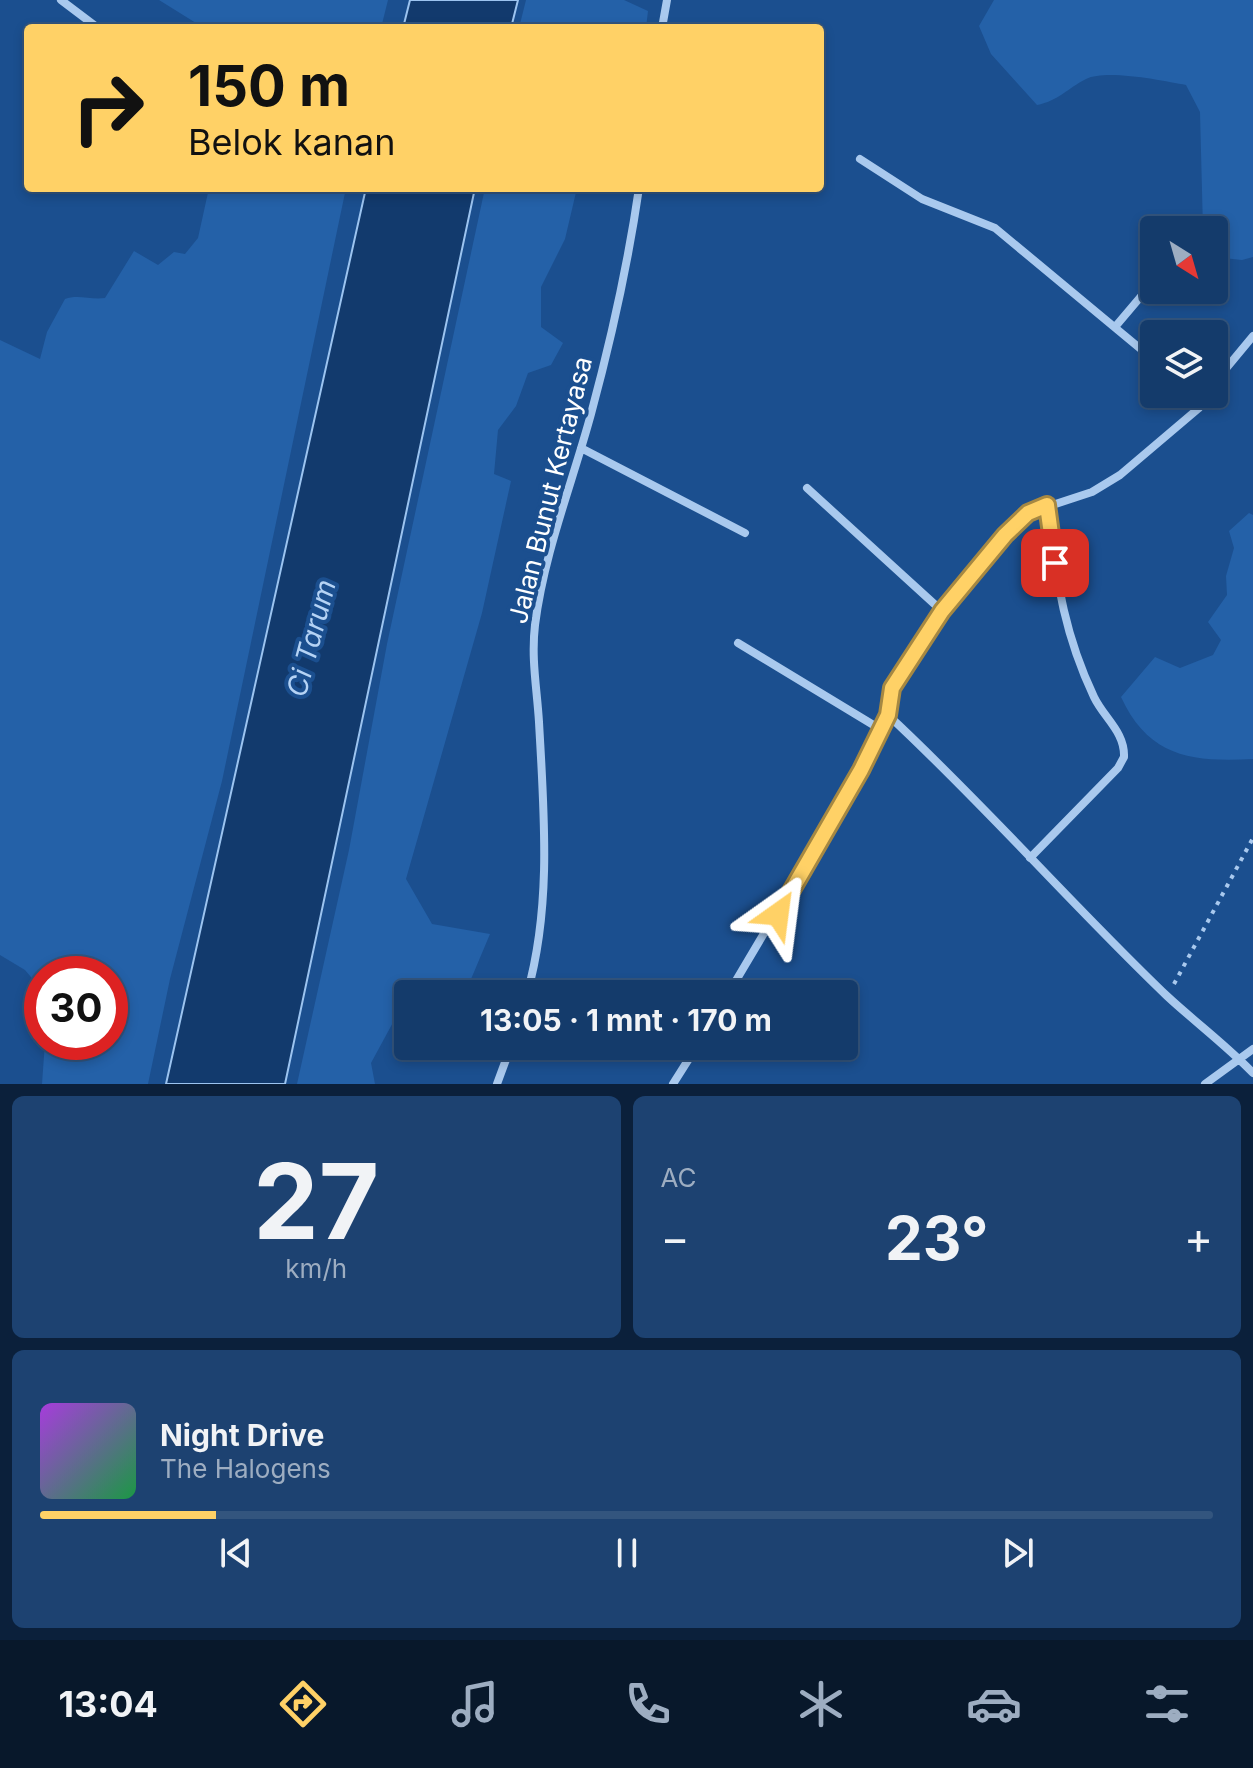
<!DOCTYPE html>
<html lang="id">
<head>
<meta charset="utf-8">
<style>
  :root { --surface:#143b6b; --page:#1d4271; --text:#f1f3f6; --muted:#9dadc1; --line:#33557e; --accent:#ffd166 }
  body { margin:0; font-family:Inter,sans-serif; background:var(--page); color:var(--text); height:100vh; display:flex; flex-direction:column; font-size:30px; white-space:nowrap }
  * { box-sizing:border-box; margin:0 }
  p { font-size:26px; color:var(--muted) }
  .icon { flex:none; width:44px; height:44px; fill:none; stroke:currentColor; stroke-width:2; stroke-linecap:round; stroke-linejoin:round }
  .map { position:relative; height:1084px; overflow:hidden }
  .drawer { display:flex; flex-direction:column; gap:12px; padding:12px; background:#0b203b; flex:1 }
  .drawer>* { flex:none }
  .banner { position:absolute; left:24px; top:24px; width:800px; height:168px; border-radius:8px; box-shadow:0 4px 12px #0003,0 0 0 2px var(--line); background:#ffd166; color:#111; overflow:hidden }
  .needle { width:52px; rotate:143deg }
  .tools { position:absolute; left:1140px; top:216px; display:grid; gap:16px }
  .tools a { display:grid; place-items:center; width:88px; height:88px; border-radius:8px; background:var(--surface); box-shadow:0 4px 12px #0003,0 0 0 2px var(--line); font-size:40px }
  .speed { position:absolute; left:24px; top:956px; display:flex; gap:16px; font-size:40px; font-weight:700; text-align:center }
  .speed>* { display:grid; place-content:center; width:104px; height:104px; border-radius:50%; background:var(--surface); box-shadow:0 4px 12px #0003,0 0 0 2px var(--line); line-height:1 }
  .speed .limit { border:12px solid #d22; background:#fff; color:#111 }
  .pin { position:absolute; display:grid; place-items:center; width:68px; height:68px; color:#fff; margin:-34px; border-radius:16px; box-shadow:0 4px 12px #0006 }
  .me { position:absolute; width:88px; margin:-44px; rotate:31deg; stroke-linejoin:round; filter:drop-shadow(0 0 6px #0008) }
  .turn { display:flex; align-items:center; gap:28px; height:168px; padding:0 32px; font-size:36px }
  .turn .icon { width:104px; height:104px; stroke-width:2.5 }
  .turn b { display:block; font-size:56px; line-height:68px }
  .big { font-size:60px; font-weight:700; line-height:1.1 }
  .drawer .tile { flex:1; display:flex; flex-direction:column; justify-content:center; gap:12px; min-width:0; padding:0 28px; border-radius:12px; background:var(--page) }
  .drawer .dial { align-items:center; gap:0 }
  .dial b { font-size:104px; line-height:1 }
  .song { display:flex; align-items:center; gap:24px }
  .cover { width:96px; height:96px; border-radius:12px; background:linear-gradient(135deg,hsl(280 70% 55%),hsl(140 70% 35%)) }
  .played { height:8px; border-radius:4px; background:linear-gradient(90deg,var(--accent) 15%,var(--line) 15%) }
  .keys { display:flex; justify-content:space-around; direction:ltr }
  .heat { display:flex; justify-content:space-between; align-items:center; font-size:44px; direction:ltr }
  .drawer .tiles { flex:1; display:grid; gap:12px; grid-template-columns:1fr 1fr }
  .tile:last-child { grid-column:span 2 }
  .trip { position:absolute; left:394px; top:980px; width:464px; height:80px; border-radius:8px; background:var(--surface); box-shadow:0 4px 12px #0003,0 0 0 2px var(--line); font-weight:700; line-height:80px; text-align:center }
  .tabs { display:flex; height:128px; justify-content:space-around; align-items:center; background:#08182b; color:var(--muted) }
  .tabs .icon { width:56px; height:56px }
  .tabs .current { color:var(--accent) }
  .tabs b { font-size:36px; color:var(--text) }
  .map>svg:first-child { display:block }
  .green { fill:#2461a8 }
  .water { fill:#123a6d; stroke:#9cc4f0; stroke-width:2 }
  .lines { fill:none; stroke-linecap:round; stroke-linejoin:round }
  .path { stroke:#a9c9ee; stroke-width:4; stroke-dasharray:4 6; stroke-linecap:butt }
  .minor { stroke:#a9c9ee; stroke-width:8 }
  .route-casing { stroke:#a68842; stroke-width:20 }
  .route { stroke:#ffd166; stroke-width:14 }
  .labels { text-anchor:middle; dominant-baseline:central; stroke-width:8; stroke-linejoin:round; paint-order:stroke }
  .street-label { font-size:26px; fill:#fff; stroke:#1b4f8f }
  .water-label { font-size:28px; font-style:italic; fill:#b5d3f5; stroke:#1b4f8f }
</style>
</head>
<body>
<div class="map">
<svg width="1253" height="1084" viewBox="0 0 1253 1084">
  <rect width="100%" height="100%" fill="#1b4f8f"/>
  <!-- green -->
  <path class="green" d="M159 0H388L381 28H204Z
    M526 0H624L648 11 646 28H519Z
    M994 0H1253V257L1242 260 1214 257V230H1203L1200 112 1186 85C1163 81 1107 69 1086 79 1068 88 1058 101 1037 105L991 54 979 26Z
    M209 188H346L222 781 170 979 148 1084H42L45 1042H110V974H42V990L25 970 0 955V340L40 359 47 332 65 299C78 294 90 300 105 298L134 251 158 265 174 252 185 254 198 238Z
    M485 188H577L565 239 541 287V327L563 343 551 365 528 373 516 406 498 430 494 474 511 481 482 613 406 879 432 924 490 934 466 991 408 994V1003L403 1004 371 1063 375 1084H297L349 850 387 644Z
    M1249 513 1253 515V759C1193 762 1149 758 1121 697L1155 657 1180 668 1213 655 1221 640 1208 622 1227 595 1226 576 1234 548 1229 531Z"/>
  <!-- water -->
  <path class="water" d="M410 0H518L511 28H403Z
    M366 188H475L285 1084H166Z"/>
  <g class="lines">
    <!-- path -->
    <path class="path" d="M1174 984 1253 838"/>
    <!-- minor -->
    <path class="minor" d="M61 0 98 28
      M662 28 667 0
      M860 159 922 199 995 228 1154 360
      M1115 327 1154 281
      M1214 383 1253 336
      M1186 394 1199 408
      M581 448 745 533
      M807 488 942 611
      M738 643 880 729
      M888 715C985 805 1071 904 1167 996 1195 1022 1226 1045 1253 1073
      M1030 858 1118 768 1124 757C1125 732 1104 718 1094 697 1062 629 1057 578 1047 505
      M527 994C552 906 544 813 539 722 537 689 531 659 535 625 544 553 572 484 591 414 611 340 628 264 639 188
      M728 994 861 770 888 715 892 688 974 570 1028 513 1092 492 1120 475 1199 408 1207 394
      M497 1084 511 1046
      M673 1084 697 1046
      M1205 1084 1253 1049"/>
  </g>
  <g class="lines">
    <!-- route casing -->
    <g class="route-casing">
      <path id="route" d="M778 914 861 770 888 715 892 688 942 611 1005 535 1028 513 1047 505 1055 563"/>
    </g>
    <!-- route -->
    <use href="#route" class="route"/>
  </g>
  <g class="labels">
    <!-- street labels -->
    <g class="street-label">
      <text transform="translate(550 490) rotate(-76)">Jalan Bunut Kertayasa</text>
    </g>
    <!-- water labels -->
    <g class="water-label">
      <text transform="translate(311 638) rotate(-75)">Ci Tarum</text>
    </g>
  </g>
</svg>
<div class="tools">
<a><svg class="needle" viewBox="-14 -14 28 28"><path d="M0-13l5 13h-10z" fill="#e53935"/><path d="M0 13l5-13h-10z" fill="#9dadc1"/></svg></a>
<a><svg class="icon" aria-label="layers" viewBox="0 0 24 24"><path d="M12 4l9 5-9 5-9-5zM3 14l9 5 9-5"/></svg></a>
</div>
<div class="speed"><div class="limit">30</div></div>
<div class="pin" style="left:1055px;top:563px;background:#d93025"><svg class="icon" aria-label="arrive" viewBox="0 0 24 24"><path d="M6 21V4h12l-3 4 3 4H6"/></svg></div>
<svg class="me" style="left:778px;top:914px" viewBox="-20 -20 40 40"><path d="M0-17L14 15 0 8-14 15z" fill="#ffd166" stroke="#fff" stroke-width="4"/></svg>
<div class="trip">13:05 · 1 mnt · 170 m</div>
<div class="banner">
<div class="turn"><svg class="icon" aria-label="right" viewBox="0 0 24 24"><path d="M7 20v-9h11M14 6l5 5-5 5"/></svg><div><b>150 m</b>Belok kanan</div></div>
</div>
</div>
<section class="drawer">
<div class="tiles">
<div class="tile dial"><b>27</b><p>km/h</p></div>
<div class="tile"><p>AC</p>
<div class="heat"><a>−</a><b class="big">23°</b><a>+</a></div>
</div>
<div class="tile">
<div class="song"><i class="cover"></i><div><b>Night Drive</b><p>The Halogens</p></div></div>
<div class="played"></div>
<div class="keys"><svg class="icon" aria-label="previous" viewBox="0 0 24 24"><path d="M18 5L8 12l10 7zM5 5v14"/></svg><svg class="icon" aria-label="pause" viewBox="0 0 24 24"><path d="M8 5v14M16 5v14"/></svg><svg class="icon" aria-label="next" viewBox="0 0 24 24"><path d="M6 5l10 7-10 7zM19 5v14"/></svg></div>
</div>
</div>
</section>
<nav class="tabs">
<b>13:04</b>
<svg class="icon current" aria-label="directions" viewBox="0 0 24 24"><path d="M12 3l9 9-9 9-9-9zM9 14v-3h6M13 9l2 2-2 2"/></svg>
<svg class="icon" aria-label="music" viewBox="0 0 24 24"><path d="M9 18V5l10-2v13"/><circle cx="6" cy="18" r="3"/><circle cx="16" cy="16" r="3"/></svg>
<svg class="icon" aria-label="phone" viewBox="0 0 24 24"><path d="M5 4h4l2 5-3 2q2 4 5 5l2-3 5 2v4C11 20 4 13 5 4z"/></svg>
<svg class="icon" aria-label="climate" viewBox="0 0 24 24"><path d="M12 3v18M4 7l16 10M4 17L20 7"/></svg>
<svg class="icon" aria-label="car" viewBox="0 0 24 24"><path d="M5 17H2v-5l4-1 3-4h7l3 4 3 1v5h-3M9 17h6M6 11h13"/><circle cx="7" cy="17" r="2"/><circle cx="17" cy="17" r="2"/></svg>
<svg class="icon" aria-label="filters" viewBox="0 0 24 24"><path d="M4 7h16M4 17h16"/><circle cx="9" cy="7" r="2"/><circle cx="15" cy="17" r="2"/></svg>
</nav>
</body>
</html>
